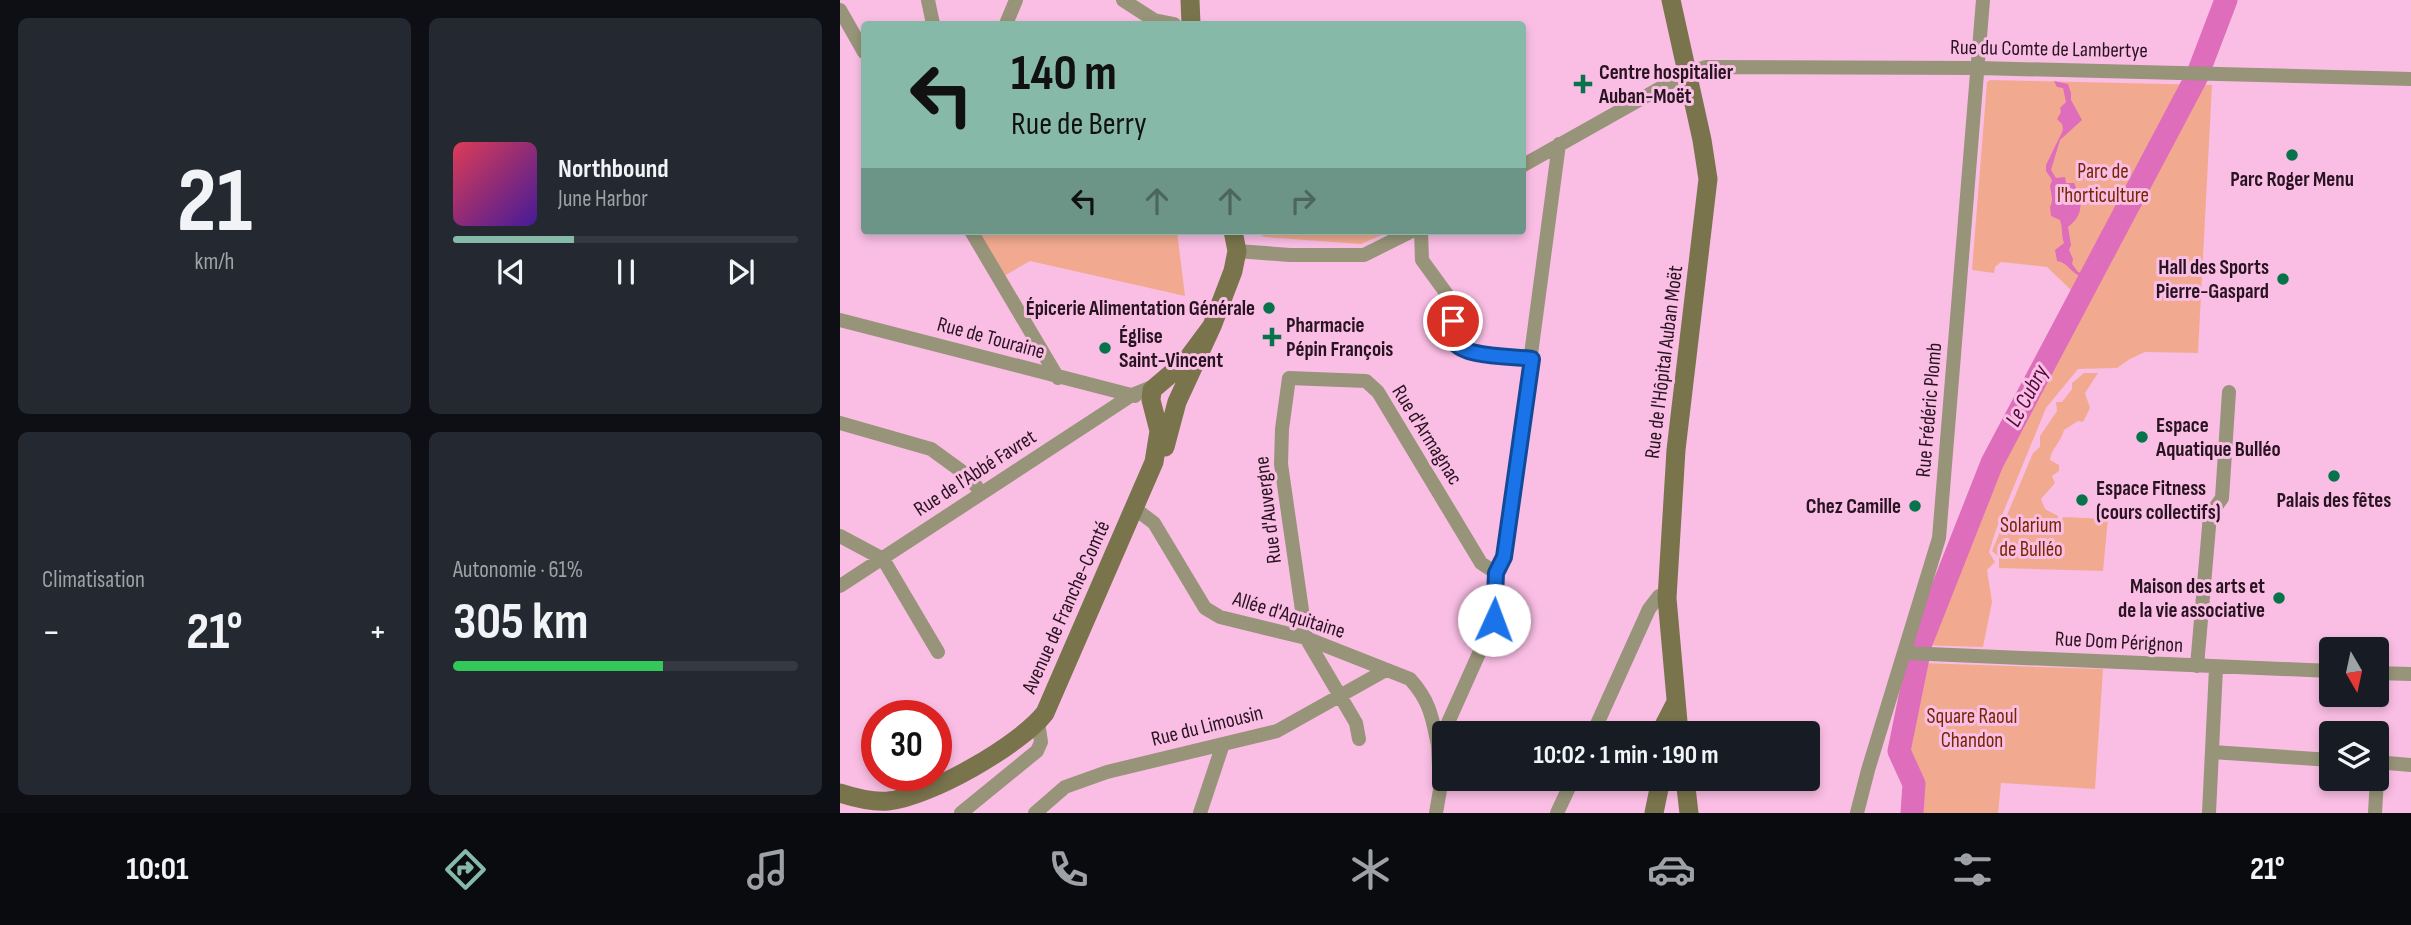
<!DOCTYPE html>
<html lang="fr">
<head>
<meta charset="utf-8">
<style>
  :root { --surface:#171b24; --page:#242831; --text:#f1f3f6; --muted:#9ea1a6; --line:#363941; --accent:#87b9a9 }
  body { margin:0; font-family:"Sofia Sans Condensed",sans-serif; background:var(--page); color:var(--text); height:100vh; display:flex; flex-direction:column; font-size:26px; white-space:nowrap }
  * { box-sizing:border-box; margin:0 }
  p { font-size:23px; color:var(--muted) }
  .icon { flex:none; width:38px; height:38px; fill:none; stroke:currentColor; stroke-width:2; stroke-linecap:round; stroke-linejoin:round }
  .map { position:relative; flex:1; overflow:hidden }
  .panel { display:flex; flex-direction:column; gap:18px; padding:18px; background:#0d0f14; width:840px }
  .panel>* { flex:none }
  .guide { position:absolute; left:21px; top:21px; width:665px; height:214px; border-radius:7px; box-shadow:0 4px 10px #0003; background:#87b9a9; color:#111; overflow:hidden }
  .needle { width:46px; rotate:171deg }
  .buttons { position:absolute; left:1479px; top:637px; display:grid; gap:14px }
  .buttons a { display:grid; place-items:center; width:70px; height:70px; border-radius:7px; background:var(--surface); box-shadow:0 4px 10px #0003; font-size:35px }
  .speed { position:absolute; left:21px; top:700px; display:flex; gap:14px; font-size:35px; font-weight:700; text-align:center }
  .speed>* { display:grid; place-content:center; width:91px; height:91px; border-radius:50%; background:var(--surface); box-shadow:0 4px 10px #0003; line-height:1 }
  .speed .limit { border:10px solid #d22; background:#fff; color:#111 }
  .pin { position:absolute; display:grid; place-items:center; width:60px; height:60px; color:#fff; margin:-30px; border:4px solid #fff; border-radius:50%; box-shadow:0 2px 7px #0007 }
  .me { position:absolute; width:77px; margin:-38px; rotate:2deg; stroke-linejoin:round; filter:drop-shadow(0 0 5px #0008) }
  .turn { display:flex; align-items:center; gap:24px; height:147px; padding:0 35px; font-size:32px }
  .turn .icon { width:91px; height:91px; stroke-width:2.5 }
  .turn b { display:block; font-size:49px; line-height:60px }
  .lanes { display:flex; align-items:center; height:66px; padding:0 35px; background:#0003; justify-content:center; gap:35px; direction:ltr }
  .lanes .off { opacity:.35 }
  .big { font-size:52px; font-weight:700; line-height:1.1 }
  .panel .tile { flex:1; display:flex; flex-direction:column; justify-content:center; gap:10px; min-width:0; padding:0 24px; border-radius:10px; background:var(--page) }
  .panel .dial { align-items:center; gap:0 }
  .dial b { font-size:91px; line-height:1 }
  .song { display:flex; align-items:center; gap:21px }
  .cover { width:84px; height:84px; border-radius:10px; background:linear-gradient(135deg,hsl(350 70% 55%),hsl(260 70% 35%)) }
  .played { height:7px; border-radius:4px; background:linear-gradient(90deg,var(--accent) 35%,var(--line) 35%) }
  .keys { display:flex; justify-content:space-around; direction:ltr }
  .heat { display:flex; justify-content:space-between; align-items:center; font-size:38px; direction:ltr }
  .charge { height:10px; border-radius:5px; background:linear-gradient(90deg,#34c759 61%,var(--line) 0) }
  .panel .tiles { flex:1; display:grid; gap:18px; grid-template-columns:repeat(2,1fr) }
  .trip { position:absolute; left:592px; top:721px; width:388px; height:70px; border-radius:7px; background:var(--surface); box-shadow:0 4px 10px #0003; font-weight:700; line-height:70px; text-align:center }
  .tab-bar { display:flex; height:112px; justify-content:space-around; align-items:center; background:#090b0e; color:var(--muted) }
  .tab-bar .icon { width:49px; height:49px }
  .tab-bar .current { color:var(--accent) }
  .tab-bar b { font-size:32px; color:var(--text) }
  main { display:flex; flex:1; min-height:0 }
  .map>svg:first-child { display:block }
  .green { fill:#f1aa90 }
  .water { fill:#de6dbb }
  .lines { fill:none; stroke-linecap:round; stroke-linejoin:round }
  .river { stroke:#de6dbb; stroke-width:23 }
  .street { stroke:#979479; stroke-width:14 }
  .secondary { stroke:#7a744d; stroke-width:19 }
  .route-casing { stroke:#114b97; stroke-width:18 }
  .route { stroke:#1a73e8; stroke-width:12 }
  .poi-dot { fill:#06734b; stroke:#fabee4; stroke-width:2.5 }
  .labels { text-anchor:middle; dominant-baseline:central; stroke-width:6; stroke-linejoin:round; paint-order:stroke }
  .street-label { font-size:21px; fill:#281321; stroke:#fabee4 }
  .poi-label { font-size:21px; font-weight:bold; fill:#281321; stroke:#fabee4; text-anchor:start }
  .park-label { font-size:21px; fill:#762702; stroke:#fabee4 }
  .water-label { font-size:23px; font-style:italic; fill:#4f073e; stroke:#fabee4 }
</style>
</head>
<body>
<main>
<section class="panel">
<div class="tiles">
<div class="tile dial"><b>21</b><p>km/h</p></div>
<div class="tile">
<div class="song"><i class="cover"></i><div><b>Northbound</b><p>June Harbor</p></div></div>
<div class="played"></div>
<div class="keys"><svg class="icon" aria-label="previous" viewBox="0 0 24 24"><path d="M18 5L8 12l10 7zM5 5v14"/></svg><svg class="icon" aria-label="pause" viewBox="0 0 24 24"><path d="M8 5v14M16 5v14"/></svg><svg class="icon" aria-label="next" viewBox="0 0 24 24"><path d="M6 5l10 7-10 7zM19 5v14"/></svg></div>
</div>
<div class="tile"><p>Climatisation</p>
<div class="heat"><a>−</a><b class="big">21°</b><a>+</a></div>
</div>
<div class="tile"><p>Autonomie · 61%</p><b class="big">305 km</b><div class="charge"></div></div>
</div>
</section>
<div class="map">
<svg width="1571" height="813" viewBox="0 0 1571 813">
  <rect width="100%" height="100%" fill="#fabee4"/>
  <!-- green -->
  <path class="green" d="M1150 80 1372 85 1358 353 1305 352 1290 359 1277 368 1238 369 1206 408 1156 530 1149 552 1155 562 1147 570 1152 602 1143 647 1077 645 1146 463 1237 292 1231 290 1207 267 1161 262 1155 267 1154 273 1132 270 1147 82Z
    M139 231H337L345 296 190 261 164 276Z
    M414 231H542L544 234 521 244 424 237Z
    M1244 373H1258L1245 393 1250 408 1243 422 1238 421 1224 430C1221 442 1211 449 1210 460L1219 465V471L1212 476 1215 483 1201 499 1205 509 1218 516V520H1222L1223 517 1268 519 1263 571 1159 568V557L1152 551 1193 453 1200 447V436L1217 411 1216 402H1222L1232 389V383Z
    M1081 663 1263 669 1255 789 1161 783 1158 813H1080L1081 780 1065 750Z"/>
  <!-- water -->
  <path class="water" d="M1214 81 1228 84 1231 93V100L1242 120 1220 140 1211 170 1216 178 1225 177 1226 183H1234C1242 201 1245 214 1228 227L1231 245 1229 250 1233 259 1232 264 1238 272 1246 275 1244 278C1230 273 1229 263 1217 261L1215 250 1224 243C1221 235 1223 228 1220 220L1211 216 1210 207C1214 199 1211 195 1210 186L1212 180 1206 171V165L1223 130 1222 124 1217 119 1221 112 1220 108 1226 102 1223 88 1217 87Z"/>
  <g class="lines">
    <!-- river -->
    <path class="river" d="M1072 813 1074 784 1059 751 1081 643 1152 463 1357 76 1386 0"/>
    <!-- street -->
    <path class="street" d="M88 0 93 24
      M283 0 314 20 334 24
      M0 10 24 52
      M166 24 176 0
      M682 166 847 73 866 67 1139 68 1571 79
      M131 231 218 378
      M581 231 582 260 614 304 613 339 617 345 628 353 692 359
      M397 251 450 255H524L572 231
      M0 320 295 396
      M0 423 91 449 131 478 141 494
      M294 508 314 523 365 608 380 617 466 638 570 679C590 701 592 717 598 745
      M0 536 43 559 98 652
      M0 586 292 395 317 385
      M1066 653 1491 671
      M1357 666 1370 515 1382 498 1389 392
      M1536 673 1571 674
      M753 733 809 609 819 596 827 598
      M519 739 516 723 466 638 441 464 442 429 449 378 526 381 538 392 641 563 656 573
      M1372 752 1491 760
      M1536 762 1571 765
      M121 813 197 751 201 742 198 722
      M195 813 225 787 267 772 437 731 546 670
      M360 813 383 744
      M596 813 600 790 598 745 654 620 656 573 664 557 719 144
      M717 813 733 779
      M1017 813 1028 770 1099 538 1143 0
      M1369 813 1376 668
      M1535 813 1538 762"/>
    <!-- secondary -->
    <path class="secondary" d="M350 0 351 24
      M831 0 862 140 868 179 836 450 827 598 839 733
      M325 447 337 402 372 326 393 271 397 251 393 231
      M820 733 835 704
      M845 779 849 813
      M0 793C15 798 32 802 48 801 89 797 179 746 205 713L314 462 319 431 311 400 312 390 346 361 372 326
      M814 813 821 779"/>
  </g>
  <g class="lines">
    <!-- route casing -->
    <g class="route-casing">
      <path id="route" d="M613 321C613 326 611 334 613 339 618 358 674 356 692 359L664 557 656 573 654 620"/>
    </g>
    <!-- route -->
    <use href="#route" class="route"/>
  </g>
  <!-- markers -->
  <g class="poi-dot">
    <path d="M739.5 73.5h7v7h7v7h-7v7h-7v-7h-7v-7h7z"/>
    <circle cx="1452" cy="155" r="7"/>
    <circle cx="1443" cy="279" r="7"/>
    <circle cx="429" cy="308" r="7"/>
    <path d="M428.5 326.5h7v7h7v7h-7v7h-7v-7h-7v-7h7z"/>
    <circle cx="265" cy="348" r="7"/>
    <circle cx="1302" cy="437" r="7"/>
    <circle cx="1494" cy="476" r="7"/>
    <circle cx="1242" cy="500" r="7"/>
    <circle cx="1075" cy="506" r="7"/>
    <circle cx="1439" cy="598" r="7"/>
  </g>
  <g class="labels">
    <!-- street labels -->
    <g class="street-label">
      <text transform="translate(1209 49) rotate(1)">Rue du Comte de Lambertye</text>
      <text transform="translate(151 338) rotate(15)">Rue de Touraine</text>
      <text transform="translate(824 362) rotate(-83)">Rue de l'Hôpital Auban Moët</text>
      <text transform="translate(1089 410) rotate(-85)">Rue Frédéric Plomb</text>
      <text transform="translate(587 435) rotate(58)">Rue d'Armagnac</text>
      <text transform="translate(135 473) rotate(-33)">Rue de l'Abbé Favret</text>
      <text transform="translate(428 510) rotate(-97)">Rue d'Auvergne</text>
      <text transform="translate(226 607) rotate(-66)">Avenue de Franche-Comté</text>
      <text transform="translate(449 615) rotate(17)">Allée d'Aquitaine</text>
      <text transform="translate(1279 642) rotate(3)">Rue Dom Pérignon</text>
      <text transform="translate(367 726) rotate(-14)">Rue du Limousin</text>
    </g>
    <!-- poi labels -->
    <g class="poi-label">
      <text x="759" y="72">Centre hospitalier<tspan x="759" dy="24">Auban-Moët</tspan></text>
      <text x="1452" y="179" text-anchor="middle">Parc Roger Menu</text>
      <text x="1429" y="267" text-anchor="end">Hall des Sports<tspan x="1429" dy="24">Pierre-Gaspard</tspan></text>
      <text x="415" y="308" text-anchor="end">Épicerie Alimentation Générale</text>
      <text x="446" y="325">Pharmacie<tspan x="446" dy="24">Pépin François</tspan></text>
      <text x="279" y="336">Église<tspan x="279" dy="24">Saint-Vincent</tspan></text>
      <text x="1316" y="425">Espace<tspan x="1316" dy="24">Aquatique Bulléo</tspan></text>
      <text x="1256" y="488">Espace Fitness<tspan x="1256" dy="24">(cours collectifs)</tspan></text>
      <text x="1494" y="500" text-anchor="middle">Palais des fêtes</text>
      <text x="1061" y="506" text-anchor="end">Chez Camille</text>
      <text x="1425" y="586" text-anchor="end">Maison des arts et<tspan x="1425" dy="24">de la vie associative</tspan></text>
    </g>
    <!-- park labels -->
    <g class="park-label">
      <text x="1263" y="171">Parc de<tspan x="1263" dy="24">l'horticulture</tspan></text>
      <text x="1191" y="525">Solarium<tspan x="1191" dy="24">de Bulléo</tspan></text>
      <text x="1132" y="716">Square Raoul<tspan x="1132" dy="24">Chandon</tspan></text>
    </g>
    <!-- water labels -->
    <g class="water-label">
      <text transform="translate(1187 396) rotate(-62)">Le Cubry</text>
    </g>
  </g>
</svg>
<div class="buttons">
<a><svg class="needle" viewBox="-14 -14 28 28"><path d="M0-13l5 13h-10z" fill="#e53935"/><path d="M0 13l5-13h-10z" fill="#9ea1a6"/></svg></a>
<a><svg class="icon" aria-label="layers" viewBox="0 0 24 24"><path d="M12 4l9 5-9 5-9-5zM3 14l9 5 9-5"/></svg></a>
</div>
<div class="speed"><div class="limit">30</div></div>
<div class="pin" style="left:613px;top:321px;background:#d93025"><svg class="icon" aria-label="arrive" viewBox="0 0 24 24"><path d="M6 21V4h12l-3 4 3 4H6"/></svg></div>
<svg class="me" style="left:654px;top:620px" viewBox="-20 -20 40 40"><circle r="19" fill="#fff"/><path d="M0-13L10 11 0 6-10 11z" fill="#1a73e8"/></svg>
<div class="trip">10:02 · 1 min · 190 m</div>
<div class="guide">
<div class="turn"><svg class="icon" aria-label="left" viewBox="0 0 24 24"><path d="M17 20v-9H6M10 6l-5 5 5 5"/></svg><div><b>140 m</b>Rue de Berry</div></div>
<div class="lanes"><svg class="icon" aria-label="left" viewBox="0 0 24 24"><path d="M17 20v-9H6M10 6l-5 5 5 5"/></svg><svg class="icon off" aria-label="ahead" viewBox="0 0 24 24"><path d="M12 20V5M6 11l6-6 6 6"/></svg><svg class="icon off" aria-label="ahead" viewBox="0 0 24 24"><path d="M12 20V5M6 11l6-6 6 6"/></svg><svg class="icon off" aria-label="right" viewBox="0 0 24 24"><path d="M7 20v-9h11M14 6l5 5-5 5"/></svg></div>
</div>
</div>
</main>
<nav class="tab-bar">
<b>10:01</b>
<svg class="icon current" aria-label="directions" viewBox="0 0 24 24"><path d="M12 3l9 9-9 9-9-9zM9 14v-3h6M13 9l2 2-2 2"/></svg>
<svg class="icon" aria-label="music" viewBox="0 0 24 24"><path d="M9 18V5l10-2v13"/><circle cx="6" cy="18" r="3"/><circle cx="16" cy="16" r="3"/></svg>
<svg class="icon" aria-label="phone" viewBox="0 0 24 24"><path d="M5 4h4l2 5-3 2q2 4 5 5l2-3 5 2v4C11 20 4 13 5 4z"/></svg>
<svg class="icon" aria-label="climate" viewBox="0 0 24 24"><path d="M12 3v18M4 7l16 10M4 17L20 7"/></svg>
<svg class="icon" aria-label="car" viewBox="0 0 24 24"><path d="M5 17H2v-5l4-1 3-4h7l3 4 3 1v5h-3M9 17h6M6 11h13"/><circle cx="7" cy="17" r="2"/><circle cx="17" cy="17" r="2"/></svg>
<svg class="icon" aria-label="filters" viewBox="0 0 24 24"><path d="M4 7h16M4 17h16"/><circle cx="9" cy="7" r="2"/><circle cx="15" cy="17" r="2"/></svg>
<b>21°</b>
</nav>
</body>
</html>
